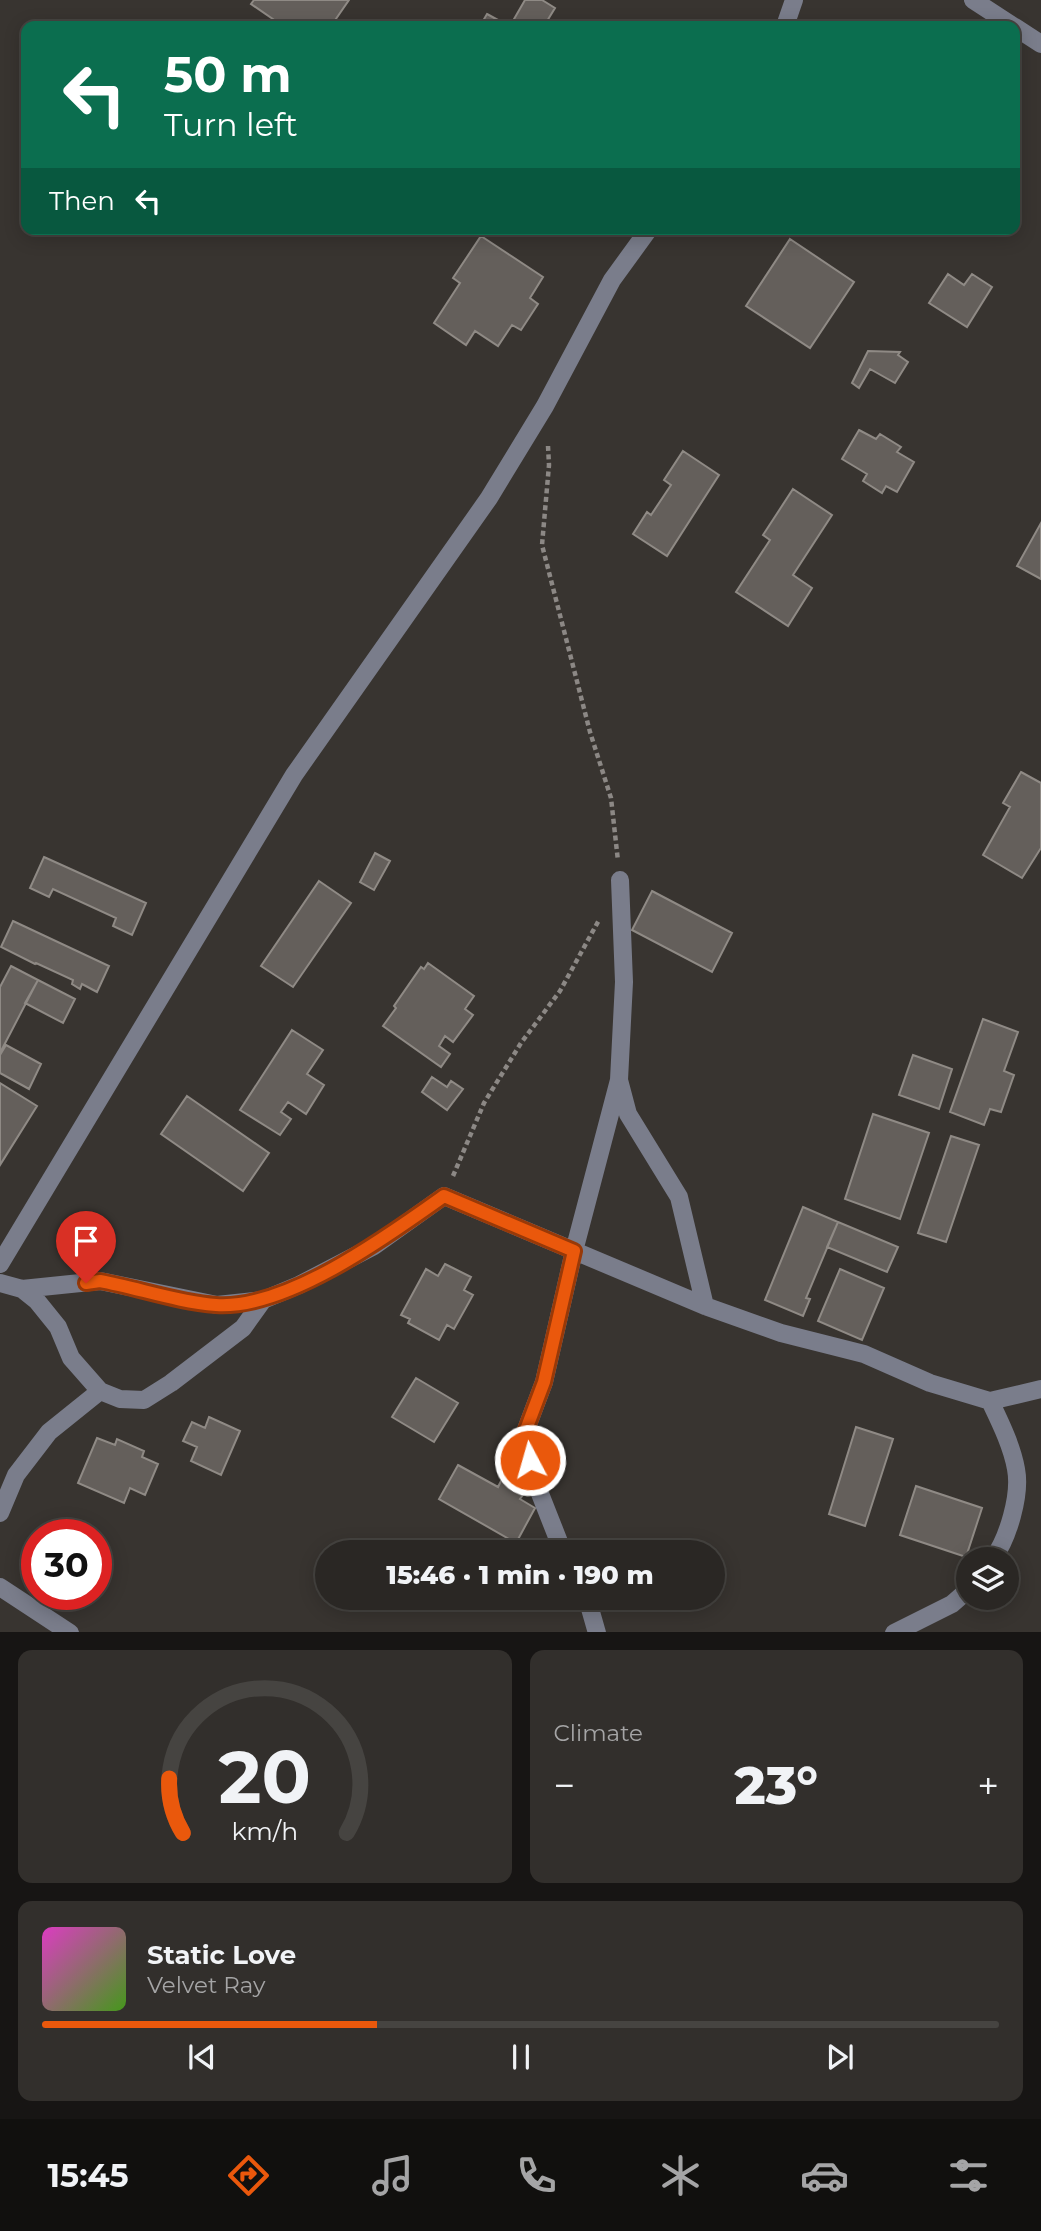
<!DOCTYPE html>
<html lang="en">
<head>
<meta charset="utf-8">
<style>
  :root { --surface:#2a2724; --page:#322f2c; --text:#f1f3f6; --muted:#a5a5a6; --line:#464441; --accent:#ea580c }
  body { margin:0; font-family:Montserrat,sans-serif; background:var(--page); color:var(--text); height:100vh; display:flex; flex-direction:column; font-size:26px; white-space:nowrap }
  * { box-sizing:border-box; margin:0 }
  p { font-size:23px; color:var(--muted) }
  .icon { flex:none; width:38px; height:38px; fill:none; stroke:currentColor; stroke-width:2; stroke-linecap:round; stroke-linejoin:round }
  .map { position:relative; height:1632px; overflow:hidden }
  .side { display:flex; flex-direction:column; gap:18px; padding:18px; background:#171514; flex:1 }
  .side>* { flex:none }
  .guide { position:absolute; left:21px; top:21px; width:999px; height:214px; border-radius:14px; box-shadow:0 4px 18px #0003,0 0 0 2px var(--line); background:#0b6e4f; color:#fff; overflow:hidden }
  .controls { position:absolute; left:956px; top:1547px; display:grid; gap:14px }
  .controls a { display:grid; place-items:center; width:63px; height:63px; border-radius:50%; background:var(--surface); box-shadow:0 4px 18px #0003,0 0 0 2px var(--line); font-size:35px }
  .speed { position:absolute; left:21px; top:1519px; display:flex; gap:14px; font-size:35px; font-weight:700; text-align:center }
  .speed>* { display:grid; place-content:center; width:91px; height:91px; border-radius:50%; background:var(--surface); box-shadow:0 4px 18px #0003,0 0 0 2px var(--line); line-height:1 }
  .speed .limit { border:10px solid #d22; background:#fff; color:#111 }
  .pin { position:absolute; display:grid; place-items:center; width:60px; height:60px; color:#fff; margin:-72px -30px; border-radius:50% 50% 50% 0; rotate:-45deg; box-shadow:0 0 7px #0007 }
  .pin .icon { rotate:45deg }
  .me { position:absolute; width:77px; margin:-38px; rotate:354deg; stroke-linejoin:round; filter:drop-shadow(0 0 5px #0008) }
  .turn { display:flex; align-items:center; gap:24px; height:147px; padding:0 28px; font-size:32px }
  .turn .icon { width:91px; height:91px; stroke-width:2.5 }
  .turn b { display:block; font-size:49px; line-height:60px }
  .then { display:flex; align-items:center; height:66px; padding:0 28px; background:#0003; gap:14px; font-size:26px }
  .big { font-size:52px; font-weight:800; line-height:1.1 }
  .side .card { flex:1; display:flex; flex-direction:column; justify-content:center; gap:10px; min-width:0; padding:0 24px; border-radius:14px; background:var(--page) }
  .side .dial { align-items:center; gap:0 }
  .dial svg { height:182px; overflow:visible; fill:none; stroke:var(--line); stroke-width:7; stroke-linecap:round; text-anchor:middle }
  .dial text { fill:var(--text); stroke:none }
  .song { display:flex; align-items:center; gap:21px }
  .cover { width:84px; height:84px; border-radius:10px; background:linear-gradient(135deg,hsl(310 70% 55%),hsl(100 70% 35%)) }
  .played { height:7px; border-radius:4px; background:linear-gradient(90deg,var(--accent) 35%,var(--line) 35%) }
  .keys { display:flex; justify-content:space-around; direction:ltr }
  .heat { display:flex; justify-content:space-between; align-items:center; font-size:38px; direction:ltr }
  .side .tiles { flex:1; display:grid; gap:18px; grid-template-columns:1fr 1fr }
  .card:last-child { grid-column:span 2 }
  .trip { position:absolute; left:315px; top:1540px; width:410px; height:70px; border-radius:35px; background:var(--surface); box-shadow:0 4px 18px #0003,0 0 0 2px var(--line); font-weight:800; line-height:70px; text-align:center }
  .menu { display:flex; height:112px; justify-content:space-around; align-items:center; background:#11100e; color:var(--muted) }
  .menu .icon { width:49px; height:49px }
  .menu .on { color:var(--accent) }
  .menu b { font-size:32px; color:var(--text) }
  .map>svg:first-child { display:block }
  .building { fill:#645f5b; stroke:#8f8a85; stroke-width:2 }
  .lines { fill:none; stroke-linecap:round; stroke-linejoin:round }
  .path { stroke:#8c8885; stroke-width:4.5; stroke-dasharray:5 3.5; stroke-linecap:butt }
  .minor { stroke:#7a7d8b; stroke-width:18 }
  .route-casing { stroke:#983908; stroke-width:18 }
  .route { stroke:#ea580c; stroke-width:12 }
</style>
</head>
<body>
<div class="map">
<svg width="1041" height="1633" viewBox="0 0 1041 1633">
  <rect width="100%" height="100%" fill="#383430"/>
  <!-- building -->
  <path class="building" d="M254 0H349L331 26H283L251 4Z
    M525 0H542L555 8 544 26H510Z
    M487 14 509 26H480Z
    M481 236 543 277 530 298 538 304 521 330 512 325 498 346 475 331 466 345 434 323 460 283 453 278Z
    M790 239 854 282 810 348 746 306Z
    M948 274 964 285 972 274 992 287 967 327 929 303Z
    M868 351 900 352 898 355 908 362 895 383 870 369 859 388 852 383Z
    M859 430 876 439 880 434 901 447 897 452 914 462 897 492 886 486 882 493 863 481 867 474 842 459Z
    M683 451 719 475 667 556 633 534 647 512 651 515 671 485 664 480Z
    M793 489 832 515 793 575 812 588 788 626 736 592 770 540 763 535Z
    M1041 523V579L1017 566Z
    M1021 772 1041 783V848L1022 878 983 855 1010 807 1003 803Z
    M375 853 390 861 374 890 360 882Z
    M44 857 146 903 132 935 113 926 116 918 53 889 49 897 30 888Z
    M319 881 351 903 293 987 261 966Z
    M652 891 732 933 712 972 632 930Z
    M13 921 109 966 97 992 82 984 80 989 72 984 73 980 36 963 35 964 1 947Z
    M428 963 474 996 465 1009 473 1015 453 1042 445 1036 439 1046 450 1054 441 1067 383 1026 396 1008 394 1006 421 967 424 969Z
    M11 966 38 980 0 1053V987Z
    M38 980 75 999 63 1023 25 1003Z
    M983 1019 1018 1032 1004 1071 1014 1075 1001 1112 990 1109 984 1125 950 1112Z
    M292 1030 323 1050 307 1074 324 1085 306 1114 288 1102 281 1112 291 1119 280 1135 240 1110Z
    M6 1045 41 1064 29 1089 0 1073V1055Z
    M913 1055 952 1069 939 1109 899 1095Z
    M432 1077 447 1087 451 1081 463 1089 447 1110 422 1092Z
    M0 1083 37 1106 0 1165Z
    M187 1096 269 1153 243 1191 161 1134Z
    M873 1114 929 1133 900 1219 845 1199Z
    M951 1136 979 1145 946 1242 918 1233Z
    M803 1207 838 1222 806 1298 810 1299 803 1316 765 1300Z
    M838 1222 898 1247 887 1272 827 1247Z
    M445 1264 471 1277 464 1290 473 1295 454 1329 447 1325 439 1340 408 1323 410 1319 401 1315 426 1269 438 1276Z
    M840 1269 884 1288 862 1340 818 1321Z
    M416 1378 458 1403 434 1442 392 1417Z
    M209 1417 240 1431 221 1475 191 1461 197 1447 183 1441 192 1422 205 1428Z
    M856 1427 893 1439 865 1526 829 1514Z
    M97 1438 115 1445 117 1439 144 1451 142 1457 158 1464 145 1495 130 1488 124 1503 78 1483Z
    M458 1465 498 1487 502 1479 525 1492 520 1499 535 1508 516 1543 439 1499Z
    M916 1486 982 1508 966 1557 900 1535Z"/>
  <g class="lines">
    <!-- path -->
    <path class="path" d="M548 446 549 465 542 545 590 732 611 798 618 861
      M453 1176 484 1103 521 1043 560 991 599 920"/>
    <!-- minor -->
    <path class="minor" d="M973 0 1013 26
      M785 26 794 0
      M1015 27 1041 44
      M620 880 624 982 619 1080 628 1114 679 1197 705 1306
      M0 1264 294 775 489 498 545 406 612 280 649 229
      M0 1283 22 1289 37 1301 58 1327 71 1358 100 1391 120 1399 144 1400 171 1383 243 1328 263 1300 299 1285 374 1246 444 1196 705 1306 781 1333 864 1354 930 1383 990 1401 1041 1389
      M22 1289 100 1281 217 1305 263 1300
      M990 1401C1000 1422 1012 1446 1016 1469 1021 1495 1008 1538 993 1559
      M0 1513 16 1475 49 1432 100 1391
      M563 1552 537 1486 524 1435 544 1382 574 1251 619 1080
      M0 1587 70 1633
      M587 1598 597 1633
      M894 1633 952 1604 968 1590"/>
  </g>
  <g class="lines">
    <!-- route casing -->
    <g class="route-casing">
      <path id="route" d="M86 1283 100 1281C138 1288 177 1302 216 1305 286 1310 388 1236 444 1196L574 1251 544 1382 524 1435 530 1460"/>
    </g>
    <!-- route -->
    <use href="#route" class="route"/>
  </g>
</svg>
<div class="controls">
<a><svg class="icon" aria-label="layers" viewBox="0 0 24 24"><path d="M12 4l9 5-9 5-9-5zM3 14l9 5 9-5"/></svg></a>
</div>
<div class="speed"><div class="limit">30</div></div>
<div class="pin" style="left:86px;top:1283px;background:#d93025"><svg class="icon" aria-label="arrive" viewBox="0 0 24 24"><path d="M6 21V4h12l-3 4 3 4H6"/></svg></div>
<svg class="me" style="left:530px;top:1460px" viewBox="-20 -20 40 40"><circle r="17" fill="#ea580c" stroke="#fff" stroke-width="3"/><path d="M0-11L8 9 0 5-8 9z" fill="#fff"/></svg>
<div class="trip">15:46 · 1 min · 190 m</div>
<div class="guide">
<div class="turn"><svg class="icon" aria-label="left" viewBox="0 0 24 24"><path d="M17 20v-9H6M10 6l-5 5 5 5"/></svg><div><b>50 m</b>Turn left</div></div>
<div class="then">Then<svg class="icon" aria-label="left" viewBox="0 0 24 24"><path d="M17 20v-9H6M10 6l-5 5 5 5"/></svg></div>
</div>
</div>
<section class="side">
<div class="tiles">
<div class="card dial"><svg viewBox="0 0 100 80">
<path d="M14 69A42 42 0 1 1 86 69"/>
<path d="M14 69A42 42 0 0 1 8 45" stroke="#ea580c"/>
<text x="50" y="56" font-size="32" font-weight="700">20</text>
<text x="50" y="72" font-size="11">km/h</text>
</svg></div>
<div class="card"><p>Climate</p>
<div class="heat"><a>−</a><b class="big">23°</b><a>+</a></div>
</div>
<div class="card">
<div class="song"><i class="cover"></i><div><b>Static Love</b><p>Velvet Ray</p></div></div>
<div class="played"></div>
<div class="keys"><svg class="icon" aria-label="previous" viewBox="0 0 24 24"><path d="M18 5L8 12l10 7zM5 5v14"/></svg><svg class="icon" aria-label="pause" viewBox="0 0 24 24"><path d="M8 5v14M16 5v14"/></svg><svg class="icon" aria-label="next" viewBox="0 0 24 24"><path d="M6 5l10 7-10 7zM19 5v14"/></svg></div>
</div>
</div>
</section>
<nav class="menu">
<b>15:45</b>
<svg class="icon on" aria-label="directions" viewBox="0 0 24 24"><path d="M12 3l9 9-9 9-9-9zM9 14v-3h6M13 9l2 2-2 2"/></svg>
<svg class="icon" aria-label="music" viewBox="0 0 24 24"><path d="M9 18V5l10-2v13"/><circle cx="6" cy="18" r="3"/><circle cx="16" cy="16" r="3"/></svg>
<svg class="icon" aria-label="phone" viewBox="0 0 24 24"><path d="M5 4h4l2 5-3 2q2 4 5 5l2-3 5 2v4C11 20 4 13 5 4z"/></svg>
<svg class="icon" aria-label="climate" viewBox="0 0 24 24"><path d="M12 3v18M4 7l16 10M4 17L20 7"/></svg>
<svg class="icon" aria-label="car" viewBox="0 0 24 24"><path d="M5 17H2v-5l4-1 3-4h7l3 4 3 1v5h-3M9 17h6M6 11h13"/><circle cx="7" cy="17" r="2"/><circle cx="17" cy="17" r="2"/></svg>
<svg class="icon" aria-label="filters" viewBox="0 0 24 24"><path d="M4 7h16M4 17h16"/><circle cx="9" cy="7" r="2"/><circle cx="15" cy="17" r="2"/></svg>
</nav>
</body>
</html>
